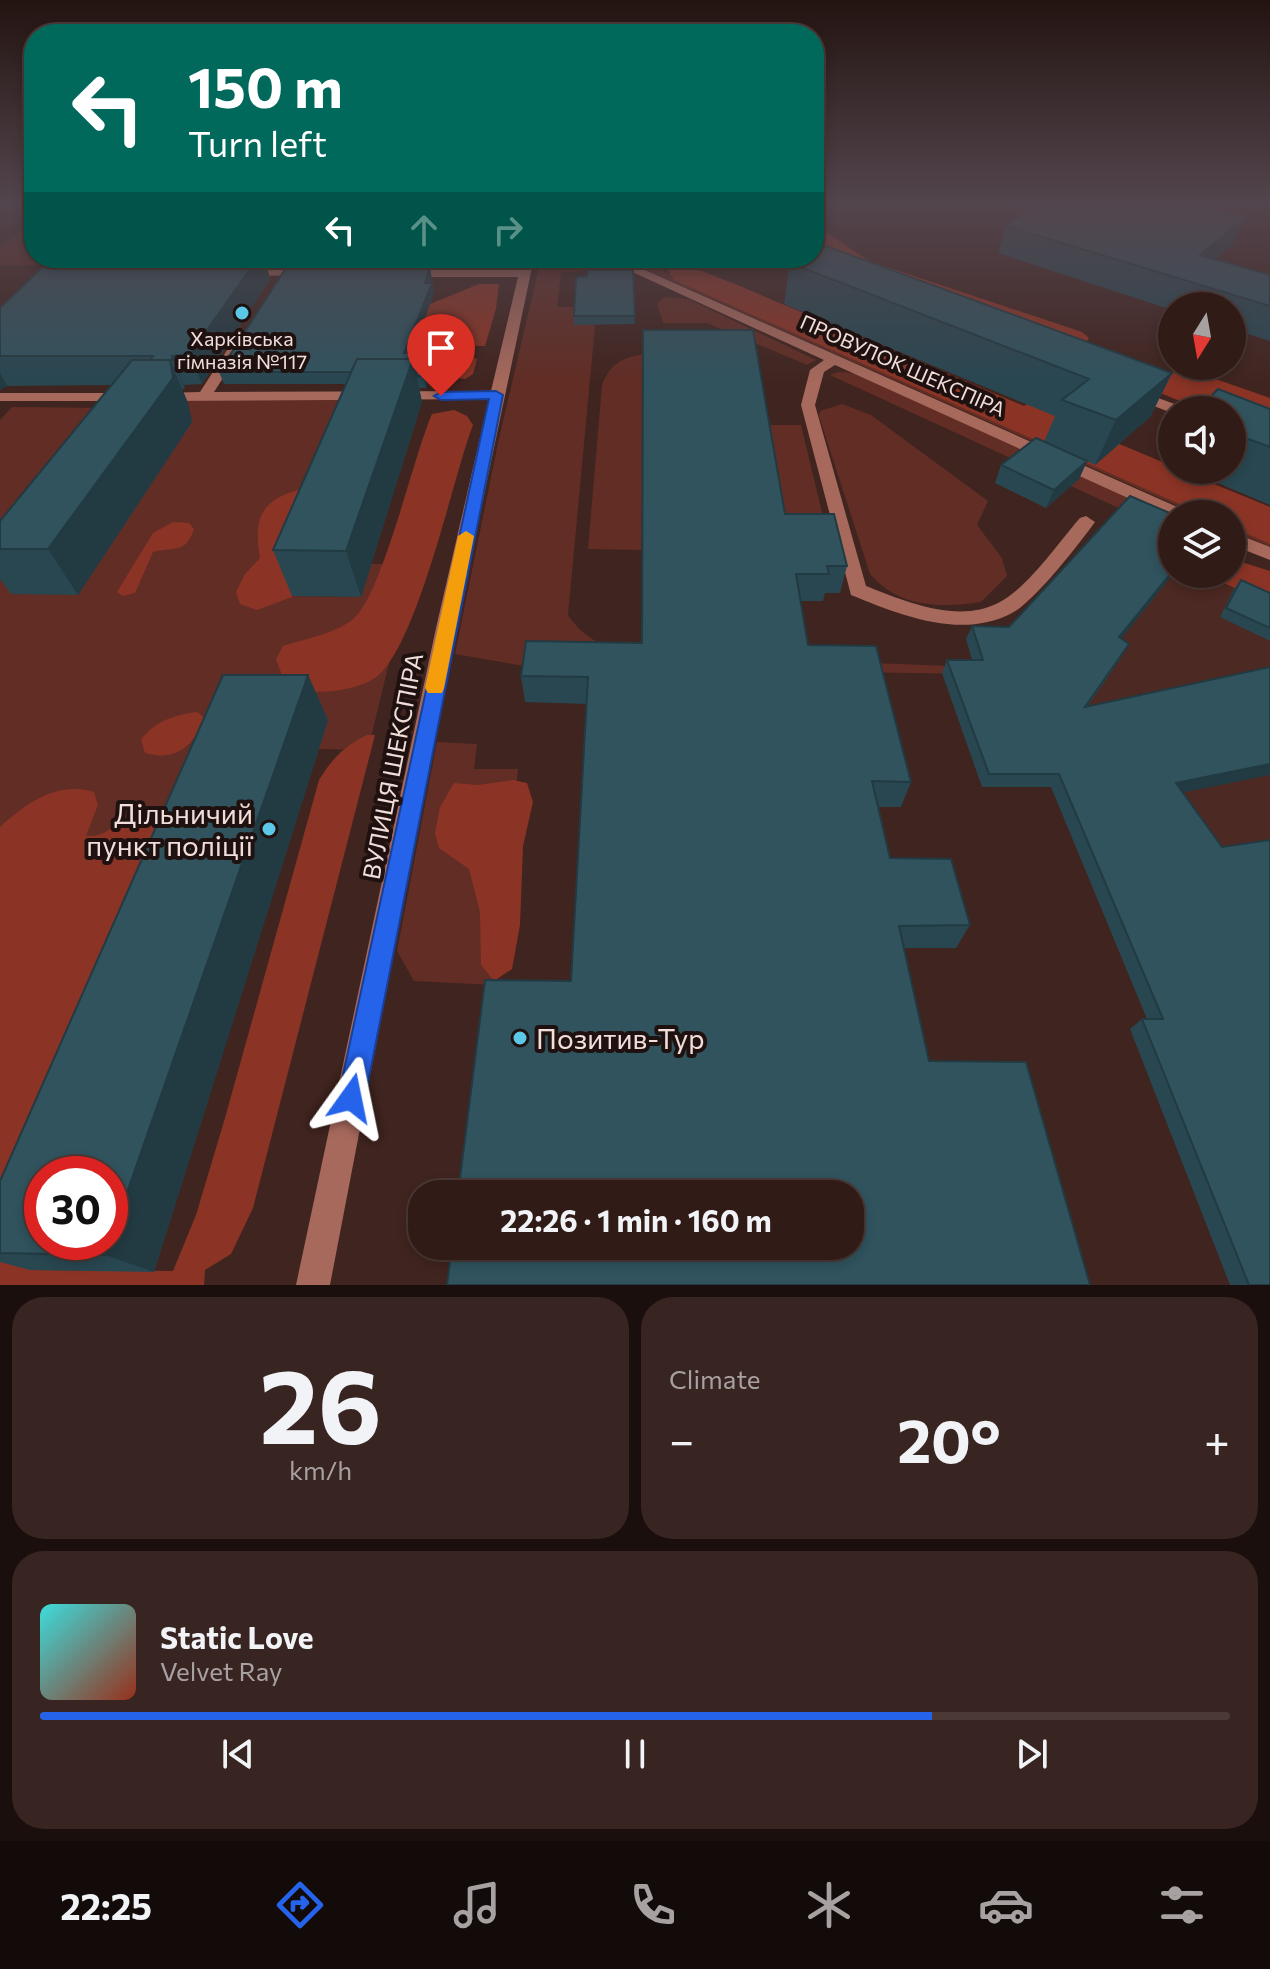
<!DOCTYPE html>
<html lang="en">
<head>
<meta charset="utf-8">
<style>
  :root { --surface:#301b17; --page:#382420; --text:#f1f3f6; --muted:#a8a1a1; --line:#4b3936; --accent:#2563eb }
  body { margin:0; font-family:Commissioner,sans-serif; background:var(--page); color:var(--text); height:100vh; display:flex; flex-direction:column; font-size:30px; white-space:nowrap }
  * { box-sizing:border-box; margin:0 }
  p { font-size:26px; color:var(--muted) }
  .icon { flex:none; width:44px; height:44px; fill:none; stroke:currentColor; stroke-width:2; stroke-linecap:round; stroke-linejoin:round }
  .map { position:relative; height:1285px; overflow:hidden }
  .panel { display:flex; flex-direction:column; gap:12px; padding:12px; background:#1a0f0d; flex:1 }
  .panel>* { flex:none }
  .banner { position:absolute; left:24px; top:24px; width:800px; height:244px; border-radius:32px; box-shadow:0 4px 12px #0003,0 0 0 2px var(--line); background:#00695c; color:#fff; overflow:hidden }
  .needle { width:52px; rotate:191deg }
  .controls { position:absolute; left:1158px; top:292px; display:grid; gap:16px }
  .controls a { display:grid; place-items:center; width:88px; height:88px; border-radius:50%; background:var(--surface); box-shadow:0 4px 12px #0003,0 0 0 2px var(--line); font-size:40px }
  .speed { position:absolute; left:24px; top:1156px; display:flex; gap:16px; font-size:40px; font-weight:700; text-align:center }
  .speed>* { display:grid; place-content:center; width:104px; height:104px; border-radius:50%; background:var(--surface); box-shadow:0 4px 12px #0003,0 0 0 2px var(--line); line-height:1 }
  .speed .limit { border:12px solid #d22; background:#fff; color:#111 }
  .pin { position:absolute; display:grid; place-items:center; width:68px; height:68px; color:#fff; margin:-82px -34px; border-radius:50% 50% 50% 0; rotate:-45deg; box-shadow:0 0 8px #0007 }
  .pin .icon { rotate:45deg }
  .me { position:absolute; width:88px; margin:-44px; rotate:12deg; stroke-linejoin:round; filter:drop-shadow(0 0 6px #0008) }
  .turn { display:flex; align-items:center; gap:28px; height:168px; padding:0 32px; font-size:36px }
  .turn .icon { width:104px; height:104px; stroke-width:2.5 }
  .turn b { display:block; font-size:56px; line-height:68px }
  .lanes { display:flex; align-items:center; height:76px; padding:0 32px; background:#0003; justify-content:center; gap:40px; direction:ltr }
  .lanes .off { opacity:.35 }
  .big { font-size:60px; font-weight:700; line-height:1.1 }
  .panel .tile { flex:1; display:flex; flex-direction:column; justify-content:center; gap:12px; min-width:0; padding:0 28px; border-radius:32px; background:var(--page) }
  .panel .dial { align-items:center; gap:0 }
  .dial b { font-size:104px; line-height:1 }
  .song { display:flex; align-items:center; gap:24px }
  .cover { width:96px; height:96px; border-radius:12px; background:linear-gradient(135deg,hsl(180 70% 55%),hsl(10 70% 35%)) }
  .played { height:8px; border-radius:4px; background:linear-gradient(90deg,var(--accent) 75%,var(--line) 75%) }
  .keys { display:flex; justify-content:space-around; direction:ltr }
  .heat { display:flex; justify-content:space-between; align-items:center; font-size:44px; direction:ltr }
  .panel .tiles { flex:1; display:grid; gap:12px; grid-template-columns:1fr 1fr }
  .tile:last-child { grid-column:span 2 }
  .trip { position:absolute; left:408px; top:1180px; width:456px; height:80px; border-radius:32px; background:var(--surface); box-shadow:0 4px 12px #0003,0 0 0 2px var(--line); font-weight:700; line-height:80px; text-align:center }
  .tabs { display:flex; height:128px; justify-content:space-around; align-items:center; background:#130b09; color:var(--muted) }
  .tabs .icon { width:56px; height:56px }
  .tabs .active { color:var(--accent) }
  .tabs b { font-size:36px; color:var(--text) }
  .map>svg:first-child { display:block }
  .built { fill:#4c2922 }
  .green { fill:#612d24 }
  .forest { fill:#8b3425 }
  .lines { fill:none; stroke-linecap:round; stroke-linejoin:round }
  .minor { fill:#a6695c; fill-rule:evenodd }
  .wall { fill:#294751 }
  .shaded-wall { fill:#223a42 }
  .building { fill:#30535e; stroke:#223a42; stroke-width:2 }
  .route { fill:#2563eb; stroke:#184099; stroke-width:2 }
  .slow { fill:#f59e0b }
  .poi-dot { fill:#5ac8e6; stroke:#1e110f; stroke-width:3 }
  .labels { text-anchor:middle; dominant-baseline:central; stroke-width:8; stroke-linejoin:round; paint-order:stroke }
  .far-poi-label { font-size:20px; fill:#f1deda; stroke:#1e110f }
  .far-street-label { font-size:20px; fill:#f1deda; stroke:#1e110f }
  .street-label { font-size:24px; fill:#f1deda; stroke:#1e110f }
  .near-poi-label { font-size:28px; fill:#f1deda; stroke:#1e110f; text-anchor:end }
</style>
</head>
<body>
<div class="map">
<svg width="1270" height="1285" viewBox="0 0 1270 1285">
  <rect width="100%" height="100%" fill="#40241f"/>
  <!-- built -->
  <path class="built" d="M1172 574H1202L1270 606V1049L1057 678Z"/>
  <!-- green -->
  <path class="green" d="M34 221V258H145L48 259 41 265H0V248Z
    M541 258H598L626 270 561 272 557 307H575L595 326 568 615C584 638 601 646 628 653L974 667 977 674 530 667 455 654 498 443Z
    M619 258H632L1270 527V547L1232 530V514H1196Z
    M663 297 688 299 816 360 807 365 707 323H663L657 304Z
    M643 354 642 550 588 549 602 385C611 363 620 359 643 354Z
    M838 372 855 373 1146 506 1123 510 830 375Z
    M114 400H369L292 596 361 597 371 564H413L368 750 318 749 42 1174 0 1271V420L12 407 110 408Z
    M842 404 871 415 988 501 977 525 1002 558 1007 576 981 602C941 608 899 608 870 574L819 416 820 411Z
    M762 425H801L829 541 781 540Z
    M437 742 477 744 474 769H518L494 985 414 981 397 951Z"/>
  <!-- forest -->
  <path class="forest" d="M814 224 869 261 1082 332 1089 338 1082 348 814 248Z
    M642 258H668L735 284 1024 406 1058 383 1074 425 1172 466V470H1180L1270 507V544L1232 527V514H1202L674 280 667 269Z
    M479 284H499L496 309 485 346H469L432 318 422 329 410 332 425 306Z
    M467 355 477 359 473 374 465 379 442 376 239 377 248 357Z
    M1150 367 1190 376H1207L1270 398V433L1232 410H1202L1143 386Z
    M454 410 467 416 473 425C453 476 416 656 372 680 348 693 314 693 288 691L276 659 283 646C304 639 334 634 352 620 382 597 413 457 432 414Z
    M301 489 328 497 292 597 257 610 240 604 236 592 245 574 260 558C253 517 261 500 301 489Z
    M173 522 189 523 194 529C185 555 175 546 153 552L135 593 123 596 117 592 153 533Z
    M1232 559 1270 571V604L1221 582 1216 574H1232Z
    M197 712 207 719C192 745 177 762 145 753L141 740C154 721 175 715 197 712Z
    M367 735H375L253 1208 231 1254 205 1270 204 1285H0V827C26 803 58 781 94 792L98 805 86 836C108 837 110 825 127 819 144 814 163 817 180 819L42 1174 30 1270 173 1271 196 1215 225 1118 319 780C332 759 344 746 367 735Z
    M513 780 527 783 533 802 523 846 520 925 512 969 494 981 481 965 480 912 469 869 439 848 435 833 440 807 454 783 478 785Z"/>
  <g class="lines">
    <!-- minor -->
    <path class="minor" d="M522 258H534L456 628 330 1285H296L436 628 489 399 160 401 153 397 160 393 200 392 229 347 234 346 241 350 214 392 491 391 518 277H404L398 273 404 269H520Z
      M602 258H618L1184 510 1187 514H1172V518L835 365 824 372 815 405 866 586C904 601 958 624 998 603 1027 589 1058 543 1080 518L1086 516 1095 522C1079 544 1034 602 1012 613 961 640 900 615 851 595L801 405 810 370 824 360Z
      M768 258H784L820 274 810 277Z
      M308 268 314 272 312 275 246 276 240 272 246 268Z
      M1133 389 1183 407 1185 410H1172V413L1128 396 1126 393Z
      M0 393H128L135 397 128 401H0Z
      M1232 532 1270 547V560L1232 545Z"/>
  </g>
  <!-- wall -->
  <path class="wall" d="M1006 226 1233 244 1215 259 1270 275V341L1232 329V306H1172V310L998 253Z
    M110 258H439L436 266 267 267 270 279 202 384 184 385 185 389H182L188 403 192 422 78 595 11 594 0 579V521L111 385 7 386 0 390V308L105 264Z
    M790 263 1172 373 1150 417 1095 465 1087 461 1079 479 1046 508 995 483 1001 465 1044 442 1055 416 784 304Z
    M430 268 432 280 431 283H432L434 294 411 353 434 366 426 388H419L422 402 361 597 292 596 273 550 346 384H224L219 372Z
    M633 270 635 324 574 325V316L587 276Z
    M1270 409V505L1187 470H1232V410Z
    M1172 453V464L1167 462Z
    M785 514 847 566 840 593H825L823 601H801L808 645 911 782 901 807H878L890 858 970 925 956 948H904L929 1061 1090 1285 571 981 587 704 525 702 521 676 641 643Z
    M1172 514V533L1166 540 1173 574 1121 639V658L1087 707 1183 792 1270 1285H1230L1130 1029 1142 1019H1147L1051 787H982L942 673 947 660H972L966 639 972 626 1009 627Z
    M1241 580 1270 593V641L1220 617 1234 589Z
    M308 675 328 720 154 1272 30 1270 0 1262V1181Z"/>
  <!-- shaded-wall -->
  <path class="shaded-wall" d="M1246 217 1233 244 1188 281 1200 255Z
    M258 258H264L270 279 202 384 190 354Z
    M430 268 432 280 427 294 425 283Z
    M432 283 434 294 407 365 404 353Z
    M431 354 434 366 426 388 424 376Z
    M172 356 184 385 185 389 173 360Z
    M413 359 422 402 361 597 346 551Z
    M170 360 188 403 192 422 78 595 48 549Z
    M0 373 7 386 0 390Z
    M1172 373 1150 417 1095 465 1116 420Z
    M1087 461 1079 479 1046 508 1054 490Z
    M1172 528V533L1155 552 1163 539Z
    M1172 572 1173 574 1111 651 1119 637Z
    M308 675 328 720 154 1272 105 1255Z
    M1270 764V775L1166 796 1176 783Z"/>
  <!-- building -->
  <path class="building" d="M1037 203H1192L1246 217 1200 255 1270 275V306L1006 226Z
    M826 246 1172 373 1116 420 1062 400 1089 379 790 263 801 258H814V252Z
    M110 258H258L190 354 172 356 173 360H150L153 356H0V308L46 264H105Z
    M286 268H430L425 283H432L404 353 431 354 424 376H417L413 359H357L351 372H219Z
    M588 270H633L635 316H574L576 277 587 276Z
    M643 330H753L785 514H834L847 566H827L829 574H796L808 645 876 646 911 782 872 781 890 858 951 859 970 925 899 926 929 1061 1026 1062 1090 1285H447L452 1246H850V1194H458L485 980 571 981 588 677 521 676 526 641 642 643Z
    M357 359H413L346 551 273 550Z
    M132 360H170L173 378 48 549H0V521Z
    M1218 389 1270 409V447L1232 433V410H1198Z
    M1036 438 1087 461 1054 490 1001 465Z
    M1130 496 1172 514V528L1163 539 1172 543V572L1119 637 1129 644 1085 707 1270 667V764L1176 783 1222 847 1270 840V1285H1249L1142 1019H1163L1059 774H989L947 660H983L972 626 1009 627Z
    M1241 580 1270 593V628L1226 608Z
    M223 675H308L110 1241V1174H42V1242H110L105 1255 0 1253V1181Z"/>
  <!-- sky -->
  <linearGradient id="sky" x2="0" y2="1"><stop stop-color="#231411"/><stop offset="0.53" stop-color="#53454d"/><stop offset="1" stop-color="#53454d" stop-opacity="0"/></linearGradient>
  <rect width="1270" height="383" fill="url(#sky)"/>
  <!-- route -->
  <path class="route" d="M496 391 503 395 365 1098 361 1108 351 1112 342 1108 338 1098 489 399 441 400 434 396 441 392Z"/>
  <!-- slow -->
  <path class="slow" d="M466 531 474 536 444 688 442 693H428L425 688 458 536Z"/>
  <!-- markers -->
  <g class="poi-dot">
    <circle cx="242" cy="313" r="8"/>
    <circle cx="269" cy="829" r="8"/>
    <circle cx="520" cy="1038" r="8"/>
  </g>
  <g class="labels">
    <!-- far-poi labels -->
    <g class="far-poi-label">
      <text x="242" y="338">Харківська<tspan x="242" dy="23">гімназія №117</tspan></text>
    </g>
    <!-- far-street labels -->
    <g class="far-street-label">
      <text transform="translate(903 365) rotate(24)">ПРОВУЛОК ШЕКСПІРА</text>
    </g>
    <!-- street labels -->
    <g class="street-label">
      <text transform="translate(392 766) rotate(-79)">ВУЛИЦЯ ШЕКСПІРА</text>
    </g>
    <!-- near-poi labels -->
    <g class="near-poi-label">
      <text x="253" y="813">Дільничий<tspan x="253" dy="32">пункт поліції</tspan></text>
      <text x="536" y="1038" text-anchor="start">Позитив-Тур</text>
    </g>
  </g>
</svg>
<div class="controls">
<a><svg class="needle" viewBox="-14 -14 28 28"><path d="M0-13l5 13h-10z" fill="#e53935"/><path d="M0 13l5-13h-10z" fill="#a8a1a1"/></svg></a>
<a><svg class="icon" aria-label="sound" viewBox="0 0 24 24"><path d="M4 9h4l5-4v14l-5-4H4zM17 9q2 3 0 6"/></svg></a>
<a><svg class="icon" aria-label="layers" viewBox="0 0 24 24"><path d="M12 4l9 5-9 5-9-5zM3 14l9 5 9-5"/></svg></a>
</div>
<div class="speed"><div class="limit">30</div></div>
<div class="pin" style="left:441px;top:396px;background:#d93025"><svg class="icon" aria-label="arrive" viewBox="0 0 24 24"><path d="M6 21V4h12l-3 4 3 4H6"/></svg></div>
<svg class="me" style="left:351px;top:1098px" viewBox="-20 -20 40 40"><path d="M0-17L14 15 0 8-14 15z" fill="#2563eb" stroke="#fff" stroke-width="4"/></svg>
<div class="trip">22:26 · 1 min · 160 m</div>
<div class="banner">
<div class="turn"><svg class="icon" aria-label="left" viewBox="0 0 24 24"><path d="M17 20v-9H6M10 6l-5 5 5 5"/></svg><div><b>150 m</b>Turn left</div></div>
<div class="lanes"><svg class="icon" aria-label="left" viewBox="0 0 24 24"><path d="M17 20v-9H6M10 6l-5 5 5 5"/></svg><svg class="icon off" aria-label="ahead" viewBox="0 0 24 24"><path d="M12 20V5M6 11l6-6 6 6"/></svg><svg class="icon off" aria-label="right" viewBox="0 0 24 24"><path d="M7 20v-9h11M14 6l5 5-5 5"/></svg></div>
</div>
</div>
<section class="panel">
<div class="tiles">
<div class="tile dial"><b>26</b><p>km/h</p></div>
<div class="tile"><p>Climate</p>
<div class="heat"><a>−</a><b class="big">20°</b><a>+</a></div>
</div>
<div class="tile">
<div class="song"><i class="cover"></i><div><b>Static Love</b><p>Velvet Ray</p></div></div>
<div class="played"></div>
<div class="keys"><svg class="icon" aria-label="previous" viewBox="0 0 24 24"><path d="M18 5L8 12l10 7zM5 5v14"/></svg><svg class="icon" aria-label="pause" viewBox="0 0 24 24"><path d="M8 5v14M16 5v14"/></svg><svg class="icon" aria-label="next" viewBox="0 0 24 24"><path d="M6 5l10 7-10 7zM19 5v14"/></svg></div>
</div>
</div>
</section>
<nav class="tabs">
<b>22:25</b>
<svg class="icon active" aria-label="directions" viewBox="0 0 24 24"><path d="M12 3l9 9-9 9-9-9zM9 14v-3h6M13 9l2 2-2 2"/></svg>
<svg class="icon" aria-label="music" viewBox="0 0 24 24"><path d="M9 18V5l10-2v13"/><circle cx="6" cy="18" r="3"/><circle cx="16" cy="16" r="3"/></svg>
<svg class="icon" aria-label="phone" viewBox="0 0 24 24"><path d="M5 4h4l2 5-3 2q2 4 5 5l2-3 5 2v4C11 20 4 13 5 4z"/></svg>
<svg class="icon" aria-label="climate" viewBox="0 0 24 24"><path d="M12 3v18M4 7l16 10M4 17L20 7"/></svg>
<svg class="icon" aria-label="car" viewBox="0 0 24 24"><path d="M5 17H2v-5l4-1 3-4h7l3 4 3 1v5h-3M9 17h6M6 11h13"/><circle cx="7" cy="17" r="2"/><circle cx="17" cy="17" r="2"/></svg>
<svg class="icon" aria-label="filters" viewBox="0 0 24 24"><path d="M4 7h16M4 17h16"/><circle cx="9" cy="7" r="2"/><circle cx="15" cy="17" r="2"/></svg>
</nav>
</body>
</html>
